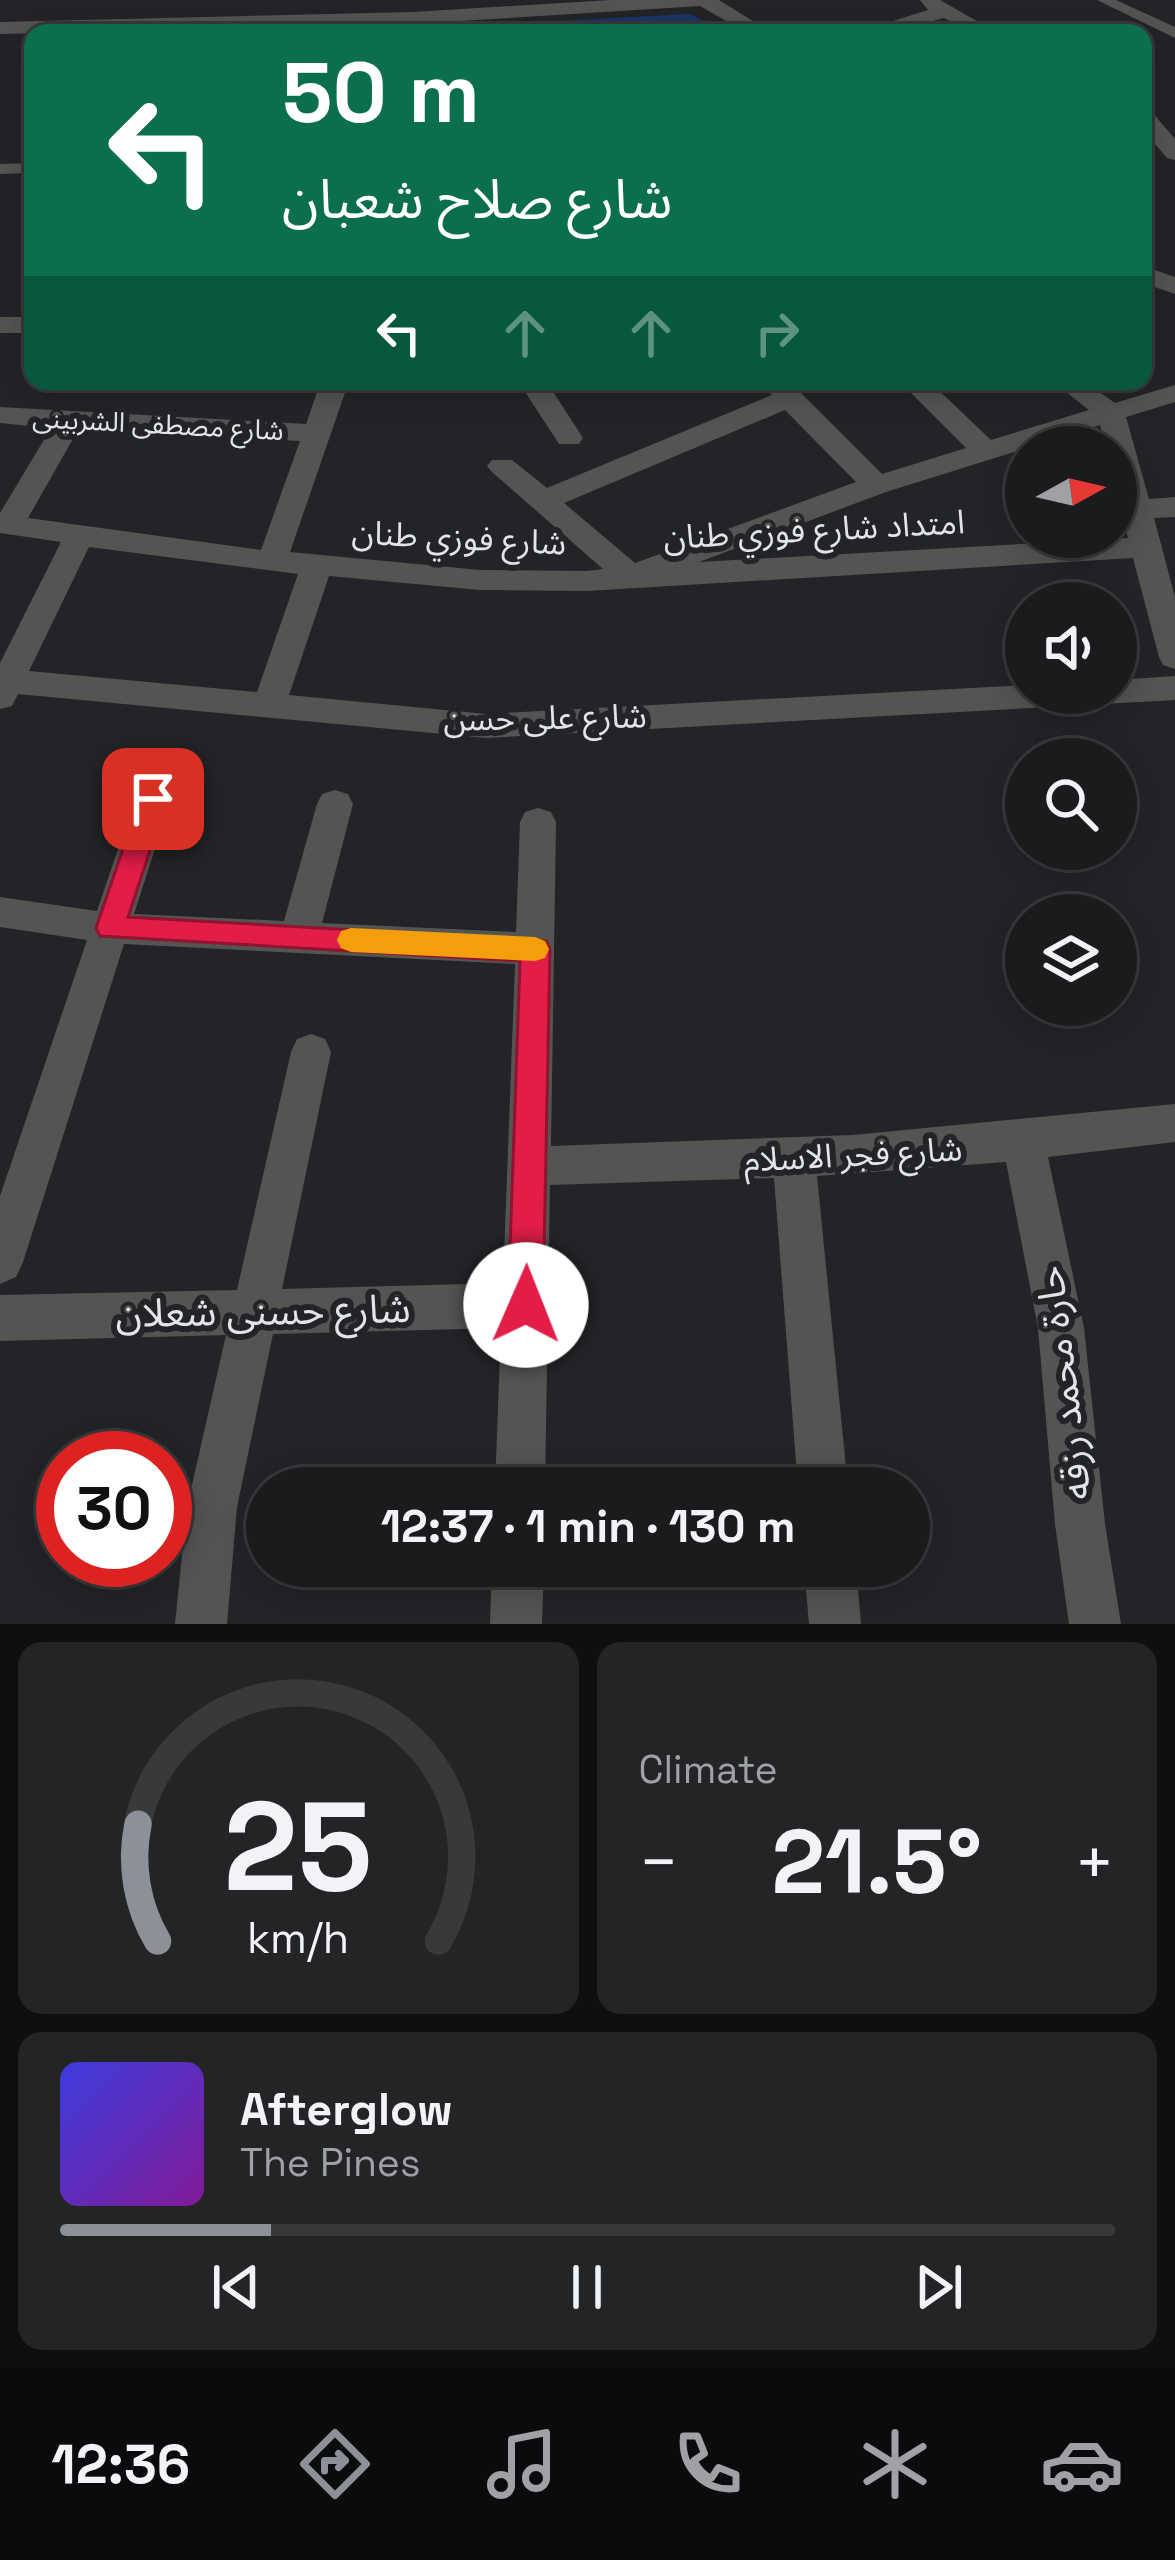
<!DOCTYPE html>
<html lang="en">
<head>
<meta charset="utf-8">
<style>
  :root { --surface:#1a1b1d; --page:#232426; --text:#f1f3f6; --muted:#9fa1a4; --line:#38393b; --accent:#8c9099 }
  body { margin:0; font-family:"Space Grotesk","Noto Sans Arabic",sans-serif; background:var(--page); color:var(--text); height:100vh; display:flex; flex-direction:column; font-size:45px; white-space:nowrap }
  * { box-sizing:border-box; margin:0 }
  p { font-size:39px; color:var(--muted) }
  .icon { flex:none; width:66px; height:66px; fill:none; stroke:currentColor; stroke-width:2; stroke-linecap:round; stroke-linejoin:round }
  .map { position:relative; height:1624px; overflow:hidden }
  .panel { display:flex; flex-direction:column; gap:18px; padding:18px; background:#0e0f10; flex:1 }
  .panel>* { flex:none }
  .hud { position:absolute; left:24px; top:24px; width:1128px; height:366px; border-radius:24px; box-shadow:0 6px 30px #0003,0 0 0 3px var(--line); background:#0b6e4f; color:#fff; overflow:hidden }
  .needle { width:78px; rotate:82deg }
  .tools { position:absolute; left:1005px; top:426px; display:grid; gap:24px }
  .tools a { display:grid; place-items:center; width:132px; height:132px; border-radius:50%; background:var(--surface); box-shadow:0 6px 30px #0003,0 0 0 3px var(--line); font-size:60px }
  .speed { position:absolute; left:36px; top:1431px; display:flex; gap:24px; font-size:60px; font-weight:700; text-align:center }
  .speed>* { display:grid; place-content:center; width:156px; height:156px; border-radius:50%; background:var(--surface); box-shadow:0 6px 30px #0003,0 0 0 3px var(--line); line-height:1 }
  .speed .limit { border:18px solid #d22; background:#fff; color:#111 }
  .pin { position:absolute; display:grid; place-items:center; width:102px; height:102px; color:#fff; margin:-51px; border-radius:24px; box-shadow:0 6px 18px #0006 }
  .me { position:absolute; width:132px; margin:-66px; rotate:1deg; stroke-linejoin:round; filter:drop-shadow(0 0 9px #0008) }
  .turn { display:flex; align-items:center; gap:42px; height:252px; padding:0 60px; font-size:54px }
  .turn .icon { width:156px; height:156px; stroke-width:2.5 }
  .turn b { display:block; font-size:84px; line-height:102px }
  .lanes { display:flex; align-items:center; height:114px; padding:0 60px; background:#0003; justify-content:center; gap:60px; direction:ltr }
  .lanes .off { opacity:.35 }
  .big { font-size:90px; font-weight:700; line-height:1.1 }
  .panel .card { flex:1; display:flex; flex-direction:column; justify-content:center; gap:18px; min-width:0; padding:0 42px; border-radius:24px; background:var(--page) }
  .panel .dial { align-items:center; gap:0 }
  .dial svg { height:312px; overflow:visible; fill:none; stroke:var(--line); stroke-width:7; stroke-linecap:round; text-anchor:middle }
  .dial text { fill:var(--text); stroke:none }
  .song { display:flex; align-items:center; gap:36px }
  .cover { width:144px; height:144px; border-radius:18px; background:linear-gradient(135deg,hsl(240 70% 55%),hsl(290 70% 35%)) }
  .played { height:12px; border-radius:6px; background:linear-gradient(90deg,var(--accent) 20%,var(--line) 20%) }
  .keys { display:flex; justify-content:space-around; direction:ltr }
  .heat { display:flex; justify-content:space-between; align-items:center; font-size:66px; direction:ltr }
  .panel .tiles { flex:1; display:grid; gap:18px; grid-template-columns:1fr 1fr }
  .card:last-child { grid-column:span 2 }
  .trip { position:absolute; left:246px; top:1467px; width:684px; height:120px; border-radius:60px; background:var(--surface); box-shadow:0 6px 30px #0003,0 0 0 3px var(--line); font-weight:700; line-height:120px; text-align:center }
  .tab-bar { display:flex; height:192px; justify-content:space-around; align-items:center; background:#0a0b0c; color:var(--muted) }
  .tab-bar .icon { width:84px; height:84px }
  .tab-bar .active { color:var(--accent) }
  .tab-bar b { font-size:54px; color:var(--text) }
  .map>svg:first-child { display:block }
  .green { fill:#1c3567 }
  .lines { fill:none; stroke-linecap:round; stroke-linejoin:round }
  .service { fill:#545553; fill-rule:evenodd }
  .minor { fill:#545553; fill-rule:evenodd }
  .route { fill:#e11d48; stroke:#92132f; stroke-width:3 }
  .slow { fill:#f59e0b }
  .labels { text-anchor:middle; dominant-baseline:central; stroke-width:12; stroke-linejoin:round; paint-order:stroke }
  .far-street-label { font-size:27px; fill:#e2e4e6; stroke:#222427 }
  .street-label { font-size:33px; fill:#e2e4e6; stroke:#222427 }
  .near-street-label { font-size:39px; fill:#e2e4e6; stroke:#222427 }
</style>
</head>
<body>
<div class="map">
<svg width="1175" height="1624" viewBox="0 0 1175 1624">
  <rect width="100%" height="100%" fill="#222427"/>
  <!-- green -->
  <path class="green" d="M690 14 730 33H325L344 32Z"/>
  <g class="lines">
    <!-- service -->
    <path class="service" d="M1097 0H1116L1175 27V38Z
      M281 18H291L314 33H295L281 24Z
      M33 163V173L0 174V164Z"/>
    <!-- minor -->
    <path class="minor" d="M611 0H719L772 33H747L700 6 412 24 0 34V22L412 12Z
      M920 0H940L998 33H973L944 18 888 33H855L928 10Z
      M1143 50 1154 56 1143 63Z
      M1143 109 1151 111 1175 139V160L1167 158 1143 130Z
      M1143 266 1175 277V294L1143 283Z
      M0 317H33V333H0Z
      M321 381H349L290 552 480 570 587 571 603 569 492 472 487 466 492 460H512L547 488 772 395 759 381H789L882 474 966 448 899 381H929L991 440 1089 410 1052 381H1084L1115 403 1175 385V402L1126 417 1149 499 1175 497V517L1154 518 1175 597V669L1163 665 1159 657 1133 558 587 591 480 590 329 576 289 695 486 714 1026 685V693H1116V680L1175 676V700L486 738 18 694 12 706 0 709V663L61 542 0 533V513L51 428 0 423V407L306 424ZM785 410 856 482 635 563 564 503ZM1100 425 1106 447H1116V488L1128 538 699 562 886 492ZM78 430 300 441 261 550 28 518ZM89 547 298 574 257 692 29 671Z
      M518 381H546L583 438 579 444H559Z
      M153 785 166 789 171 799 134 914 284 921 317 804 322 794 335 790 348 794 353 804 322 923 516 932 520 822 525 812 538 808 551 812 556 822 551 1146 853 1135 1175 1104V1142L1048 1157 1084 1328 1105 1524 1121 1624H1069L1055 1524 1038 1328 1006 1162 817 1176 848 1488H798L774 1178 550 1185 545 1488H495L501 1328 273 1334 237 1507 227 1624H175L187 1507 226 1335 0 1341V1295L237 1290 291 1052 297 1039 311 1034 325 1039 331 1052 282 1289 503 1283 515 964 124 944 23 1262 16 1277 0 1284V1196L87 940 0 927V897L97 911 135 799 140 789Z
      M492 1566H544L542 1624H490Z
      M804 1566H856L861 1624H809Z"/>
  </g>
  <!-- route -->
  <path class="route" d="M153 788 167 799 128 917 546 941 550 949 543 1305 538 1317 526 1322 513 1317 508 1305 520 961 100 936 96 928 140 799Z"/>
  <!-- slow -->
  <path class="slow" d="M351 928 535 937 545 941 549 949 545 958 535 961 351 952 341 948 337 940 341 931Z"/>
  <g class="labels">
    <!-- far-street labels -->
    <g class="far-street-label">
      <text transform="translate(158 424) rotate(3)">شارع مصطفى الشربينى</text>
    </g>
    <!-- street labels -->
    <g class="street-label">
      <text transform="translate(814 530) rotate(-3)">امتداد شارع فوزي طنان</text>
      <text transform="translate(459 538) rotate(3)">شارع فوزي طنان</text>
      <text transform="translate(545 718) rotate(-1)">شارع على حسن</text>
      <text transform="translate(853 1155) rotate(-3)">شارع فجر الاسلام</text>
    </g>
    <!-- near-street labels -->
    <g class="near-street-label">
      <text transform="translate(263 1311) rotate(-1)">شارع حسنى شعلان</text>
      <text transform="translate(1063 1383) rotate(-97)">حارة محمد رزقه</text>
    </g>
  </g>
</svg>
<div class="tools">
<a><svg class="needle" viewBox="-14 -14 28 28"><path d="M0-13l5 13h-10z" fill="#e53935"/><path d="M0 13l5-13h-10z" fill="#9fa1a4"/></svg></a>
<a><svg class="icon" aria-label="sound" viewBox="0 0 24 24"><path d="M4 9h4l5-4v14l-5-4H4zM17 9q2 3 0 6"/></svg></a>
<a><svg class="icon" aria-label="search" viewBox="0 0 24 24"><circle cx="10" cy="10" r="6"/><path d="M15 15l6 6"/></svg></a>
<a><svg class="icon" aria-label="layers" viewBox="0 0 24 24"><path d="M12 4l9 5-9 5-9-5zM3 14l9 5 9-5"/></svg></a>
</div>
<div class="speed"><div class="limit">30</div></div>
<div class="pin" style="left:153px;top:799px;background:#d93025"><svg class="icon" aria-label="arrive" viewBox="0 0 24 24"><path d="M6 21V4h12l-3 4 3 4H6"/></svg></div>
<svg class="me" style="left:526px;top:1305px" viewBox="-20 -20 40 40"><circle r="19" fill="#fff"/><path d="M0-13L10 11 0 6-10 11z" fill="#e11d48"/></svg>
<div class="trip">12:37 · 1 min · 130 m</div>
<div class="hud">
<div class="turn"><svg class="icon" aria-label="left" viewBox="0 0 24 24"><path d="M17 20v-9H6M10 6l-5 5 5 5"/></svg><div><b>50 m</b>شارع صلاح شعبان</div></div>
<div class="lanes"><svg class="icon" aria-label="left" viewBox="0 0 24 24"><path d="M17 20v-9H6M10 6l-5 5 5 5"/></svg><svg class="icon off" aria-label="ahead" viewBox="0 0 24 24"><path d="M12 20V5M6 11l6-6 6 6"/></svg><svg class="icon off" aria-label="ahead" viewBox="0 0 24 24"><path d="M12 20V5M6 11l6-6 6 6"/></svg><svg class="icon off" aria-label="right" viewBox="0 0 24 24"><path d="M7 20v-9h11M14 6l5 5-5 5"/></svg></div>
</div>
</div>
<section class="panel">
<div class="tiles">
<div class="card dial"><svg viewBox="0 0 100 80">
<path d="M14 69A42 42 0 1 1 86 69"/>
<path d="M14 69A42 42 0 0 1 9 39" stroke="#8c9099"/>
<text x="50" y="56" font-size="32" font-weight="700">25</text>
<text x="50" y="72" font-size="11">km/h</text>
</svg></div>
<div class="card"><p>Climate</p>
<div class="heat"><a>−</a><b class="big">21.5°</b><a>+</a></div>
</div>
<div class="card">
<div class="song"><i class="cover"></i><div><b>Afterglow</b><p>The Pines</p></div></div>
<div class="played"></div>
<div class="keys"><svg class="icon" aria-label="previous" viewBox="0 0 24 24"><path d="M18 5L8 12l10 7zM5 5v14"/></svg><svg class="icon" aria-label="pause" viewBox="0 0 24 24"><path d="M8 5v14M16 5v14"/></svg><svg class="icon" aria-label="next" viewBox="0 0 24 24"><path d="M6 5l10 7-10 7zM19 5v14"/></svg></div>
</div>
</div>
</section>
<nav class="tab-bar">
<b>12:36</b>
<svg class="icon active" aria-label="directions" viewBox="0 0 24 24"><path d="M12 3l9 9-9 9-9-9zM9 14v-3h6M13 9l2 2-2 2"/></svg>
<svg class="icon" aria-label="music" viewBox="0 0 24 24"><path d="M9 18V5l10-2v13"/><circle cx="6" cy="18" r="3"/><circle cx="16" cy="16" r="3"/></svg>
<svg class="icon" aria-label="phone" viewBox="0 0 24 24"><path d="M5 4h4l2 5-3 2q2 4 5 5l2-3 5 2v4C11 20 4 13 5 4z"/></svg>
<svg class="icon" aria-label="climate" viewBox="0 0 24 24"><path d="M12 3v18M4 7l16 10M4 17L20 7"/></svg>
<svg class="icon" aria-label="car" viewBox="0 0 24 24"><path d="M5 17H2v-5l4-1 3-4h7l3 4 3 1v5h-3M9 17h6M6 11h13"/><circle cx="7" cy="17" r="2"/><circle cx="17" cy="17" r="2"/></svg>
</nav>
</body>
</html>
